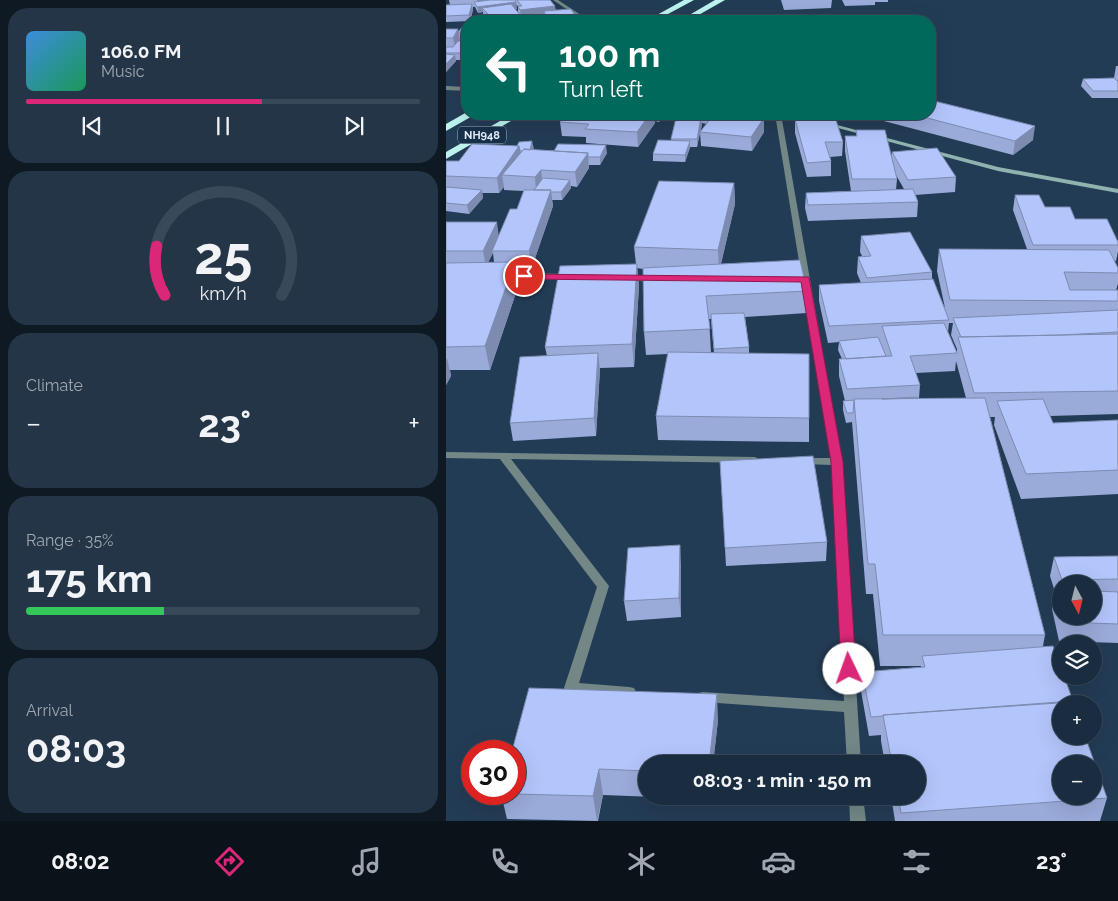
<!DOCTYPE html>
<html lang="en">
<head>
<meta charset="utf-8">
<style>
  :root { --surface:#1a2d40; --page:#233547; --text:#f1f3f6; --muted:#9fa8b1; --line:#384959; --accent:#db2777 }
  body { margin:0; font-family:Raleway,sans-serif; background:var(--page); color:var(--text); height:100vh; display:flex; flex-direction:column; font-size:19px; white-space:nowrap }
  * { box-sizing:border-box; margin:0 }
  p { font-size:16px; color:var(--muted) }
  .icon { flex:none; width:28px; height:28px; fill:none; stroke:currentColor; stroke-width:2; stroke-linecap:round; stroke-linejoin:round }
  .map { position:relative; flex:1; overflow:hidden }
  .drawer { display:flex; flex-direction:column; gap:8px; padding:8px; background:#0e1923; width:446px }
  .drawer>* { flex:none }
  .banner { position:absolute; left:15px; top:15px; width:475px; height:105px; border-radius:20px; box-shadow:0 5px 20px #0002,0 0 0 1px var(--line); background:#00695c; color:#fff; overflow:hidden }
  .needle { width:32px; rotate:173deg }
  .buttons { position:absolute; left:606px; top:575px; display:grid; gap:10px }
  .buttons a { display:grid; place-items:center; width:50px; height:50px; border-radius:50%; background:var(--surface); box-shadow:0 5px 20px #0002,0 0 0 1px var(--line); font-size:25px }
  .speed { position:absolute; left:15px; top:740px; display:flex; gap:10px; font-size:25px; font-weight:700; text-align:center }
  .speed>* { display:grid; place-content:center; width:65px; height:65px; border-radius:50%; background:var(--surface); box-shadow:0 5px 20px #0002,0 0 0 1px var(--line); line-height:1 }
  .speed .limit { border:8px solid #d22; background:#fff; color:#111 }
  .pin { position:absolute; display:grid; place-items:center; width:42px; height:42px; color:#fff; margin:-21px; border:2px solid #fff; border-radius:50%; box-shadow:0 1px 5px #0007 }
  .me { position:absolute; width:55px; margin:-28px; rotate:357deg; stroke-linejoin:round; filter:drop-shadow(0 0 4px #0008) }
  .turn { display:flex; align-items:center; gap:18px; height:105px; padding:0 15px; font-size:22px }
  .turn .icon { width:65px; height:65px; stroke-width:2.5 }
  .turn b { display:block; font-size:35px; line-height:42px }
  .big { font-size:38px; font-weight:700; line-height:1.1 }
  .drawer .tile { flex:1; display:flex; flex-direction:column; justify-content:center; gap:8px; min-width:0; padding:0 18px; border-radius:20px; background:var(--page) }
  .drawer .dial { align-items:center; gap:0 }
  .dial svg { height:130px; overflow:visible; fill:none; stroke:var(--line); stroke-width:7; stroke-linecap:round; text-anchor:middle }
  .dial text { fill:var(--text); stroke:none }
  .song { display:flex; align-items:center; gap:15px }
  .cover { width:60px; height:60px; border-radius:8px; background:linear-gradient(135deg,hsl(210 70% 55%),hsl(150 70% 35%)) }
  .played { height:5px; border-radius:2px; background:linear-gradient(90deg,var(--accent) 60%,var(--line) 60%) }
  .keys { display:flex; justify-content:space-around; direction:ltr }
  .heat { display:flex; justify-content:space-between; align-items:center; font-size:28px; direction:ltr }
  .charge { height:8px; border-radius:4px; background:linear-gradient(90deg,#34c759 35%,var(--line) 0) }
  .trip { position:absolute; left:192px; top:755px; width:288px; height:50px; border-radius:25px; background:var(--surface); box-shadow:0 5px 20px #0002,0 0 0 1px var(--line); font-weight:700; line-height:50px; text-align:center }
  .dock { display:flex; height:80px; justify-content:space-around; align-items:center; background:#0a121a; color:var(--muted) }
  .dock .icon { width:35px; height:35px }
  .dock .on { color:var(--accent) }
  .dock b { font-size:22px; color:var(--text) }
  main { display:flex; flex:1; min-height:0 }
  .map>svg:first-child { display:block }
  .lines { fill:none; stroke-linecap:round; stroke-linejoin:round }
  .street { fill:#728786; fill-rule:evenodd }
  .secondary { fill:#91b3b0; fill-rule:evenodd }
  .highway { fill:#bdf3ee; fill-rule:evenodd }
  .wall { fill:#9aaad9; fill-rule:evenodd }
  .shaded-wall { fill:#7d8bb0 }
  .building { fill:#b3c6fc; stroke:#7d8bb0; fill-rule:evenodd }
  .route { fill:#db2777; stroke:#8e194d }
  .labels { text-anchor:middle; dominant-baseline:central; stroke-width:5; stroke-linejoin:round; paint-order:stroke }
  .shield { fill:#18314a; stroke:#a7b7c7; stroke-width:1 }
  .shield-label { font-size:11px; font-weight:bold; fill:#e4f0fd }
</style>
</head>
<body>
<main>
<section class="drawer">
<div class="tile">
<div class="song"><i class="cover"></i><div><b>106.0 FM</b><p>Music</p></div></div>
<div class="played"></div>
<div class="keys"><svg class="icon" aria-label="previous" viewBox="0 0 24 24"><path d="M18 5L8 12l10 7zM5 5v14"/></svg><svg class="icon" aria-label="pause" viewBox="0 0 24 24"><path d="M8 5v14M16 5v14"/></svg><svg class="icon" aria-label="next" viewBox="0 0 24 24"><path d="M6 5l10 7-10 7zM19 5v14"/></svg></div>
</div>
<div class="tile dial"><svg viewBox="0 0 100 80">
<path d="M14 69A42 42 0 1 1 86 69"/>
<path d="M14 69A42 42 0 0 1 9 39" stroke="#db2777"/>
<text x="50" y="56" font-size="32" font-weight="700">25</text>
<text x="50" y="72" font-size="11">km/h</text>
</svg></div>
<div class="tile"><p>Climate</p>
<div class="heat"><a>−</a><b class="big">23°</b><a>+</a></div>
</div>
<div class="tile"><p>Range · 35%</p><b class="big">175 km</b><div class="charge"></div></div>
<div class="tile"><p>Arrival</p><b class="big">08:03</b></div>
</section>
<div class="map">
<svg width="672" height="821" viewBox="0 0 672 821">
  <rect width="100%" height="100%" fill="#233c55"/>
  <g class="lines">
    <!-- street -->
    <path class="street" d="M107 0H112L144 21H138Z
      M0 86 21 87V91L0 90Z
      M329 114H335L396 462 415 764H401L398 712 257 702 252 701 250 697 252 693 257 692 398 701 386 465 356 464 351 461 356 458H385Z
      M58 273 124 274 128 277 124 280 55 278V274Z
      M178 275 211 276 215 279 211 282 175 280 174 278Z
      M0 452 309 457 314 460 309 463 65 459 163 586 133 683 183 687 188 688 190 692 188 696 183 697 120 692 118 688 151 587 54 459 0 458Z
      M403 796H417L420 821H404Z"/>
    <!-- secondary -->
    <path class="secondary" d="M340 114H349L552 167 672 189V193L552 171Z"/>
    <!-- highway -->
    <path class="highway" d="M238 0H248L209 21H200Z
      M269 0H279L242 21H233Z
      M21 112 30 114 0 131V124Z
      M66 114H77L0 159V152Z"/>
  </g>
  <!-- wall -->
  <path class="wall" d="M3 0H104L110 10 130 17V21H101L99 18 98 14 75 16 76 21H44L37 14V12L32 13 29 7H27V10L24 21 0 22V5H4ZM70 5 72 6V13L75 16 69 9H71Z
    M335 0H386L385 8 338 10Z
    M396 0H442V2H429V5L399 6Z
    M21 22V60H10V61L0 72V29L13 31Z
    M670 66H672V98H646L635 86 637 79 668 78Z
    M121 114H218L213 122 209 121V123L192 147 140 143V137L116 136 114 122Z
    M222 114H274L318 132 306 151 255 146 254 132 251 147H244L239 162 207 161V154L225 140 230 120 222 119ZM256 123 261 124 254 132 256 125Z
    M434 114H484L587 140 567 155 434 120Z
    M349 119 397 142 396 156 384 157 385 161V176L361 177 349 133Z
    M410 130 445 157 446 152 510 177 509 192 469 195 472 202 471 217 362 221 359 208 360 193 405 191 399 151V136H410ZM450 175 458 189 450 190 451 179Z
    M26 144 88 149 87 150 161 153 154 165H143V168L131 187 125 186V188L116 200H106L107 206 86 267H70L73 284 44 370H4L5 376 0 385V222L53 235 71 209 78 191 58 190V187L53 193H36L37 198 23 214 0 211V161H13ZM47 253 48 262H42Z
    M288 183 289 204 275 264 361 291V313L299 317 303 347V353L363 418V442L212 440 210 416 222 354 200 355 198 332 197 269 191 268 193 286 188 367 154 368 150 436 67 441 64 423 101 356 99 347 190 264 188 247ZM263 319H265L268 353 249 352H265Z
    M569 195 629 219 672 242V252L670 261H668L672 268V284L670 290H672V414L604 416 607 423 672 420V494L575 499 548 425 549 417H544L599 635 597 646 627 701 626 703 661 798 654 821H449L445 796H471V764H439L435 741V735L423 736 415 691 416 672 475 667V666H434L427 594H420L406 422 400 423 397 410V401H399L393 376V359H396L392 350 393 342 382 343 373 301V285L415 283 411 273 412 257 416 256 414 252 415 236 486 272V279L499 308 491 271 493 249H581L567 210ZM503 323H507L505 335 511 349V353L502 332ZM510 361 520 398H473L474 385 470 373 509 371Z
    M274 461 381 542 380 561 280 566Z
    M672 556V643L613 641 606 609 609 592 604 576 608 557ZM615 584H648V616H615Z
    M235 564V617L181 621 178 601Z
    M272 720 267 764H201V796H264V799L157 795 152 821 61 819 55 794H69Z"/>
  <!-- shaded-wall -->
  <path class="shaded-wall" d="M31 0H39L33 6 70 2 71 9 40 12 36 8 37 12 32 13Z
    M26 4 27 10 24 21 23 15Z
    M109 6 110 12 98 11V14L75 16 74 10Z
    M76 17V21H49Z
    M130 17V21H103L102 20Z
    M12 29 14 41 10 50 7 38Z
    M9 55 10 61 0 72V64Z
    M204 114H208L209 123 192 147 191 132Z
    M212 114H218L213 122Z
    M255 118 256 125 251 147V139Z
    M318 118V132L306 151 305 137Z
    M589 126 587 140 567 155 569 141Z
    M86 141 88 149 84 158 83 151Z
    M244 141V148L239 162V155Z
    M160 145 161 153 154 165V157Z
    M73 146 76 160 56 175 58 187 53 193 51 178Z
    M142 153 143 168 131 187 129 172Z
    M95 170 97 184 90 191 89 177Z
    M124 180 125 188 116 200 115 192Z
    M288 183 289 204 273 271 272 250Z
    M36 190 37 198 23 214 21 205Z
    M105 190 107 206 86 267 83 251Z
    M51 222 53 238 46 251 47 253 40 267 37 251Z
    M69 262 73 284 44 370 39 346Z
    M191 264 193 286 188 367 186 344Z
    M152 353 154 370 150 436 148 418Z
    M1 358 5 376 0 385V360Z
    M234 545 235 564V617L233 598Z
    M271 694 272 720 267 764H263Z
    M153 769 157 795 151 821 147 796Z"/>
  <!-- building -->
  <path class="building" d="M44 0H69L70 2 31 7 28 2Z
    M71 0H104L109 6 74 10 72 6H76Z
    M26 4 23 15 0 16V5Z
    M65 4 76 17 49 21 36 8Z
    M125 9 130 17 102 20 98 11Z
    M285 16 286 21H246V17Z
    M328 16 330 21H296L295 18Z
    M20 22H21V53H0V47H7L12 41H16L19 33H13V31Z
    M0 29H12L7 38H0Z
    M0 54 9 55 0 64Z
    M668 78 672 82V91H647L637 79Z
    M484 100 589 126 569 141 466 114H484Z
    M121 114H204L191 132 139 129 143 124 114 122Z
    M239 114H268L265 117Z
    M268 114H270L318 118 305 137 254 132Z
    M389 117 397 142H379L385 161 361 163 349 119Z
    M230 118H255L251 139H225Z
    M410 130H439L451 179H406L399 136H411Z
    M212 140 244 141 239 155 207 154Z
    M86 141 84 150 78 149 76 151H74L73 146H71L73 142Z
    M26 144 73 146 51 178 0 176V161H13Z
    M112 144 160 145 154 157H142V153L108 151Z
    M491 148 510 177 462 180 446 152Z
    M78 149 142 153 129 172 95 170 89 177 56 175Z
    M97 178 124 180 115 192H104L105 190H88Z
    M213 181 288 183 272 250 188 247Z
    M0 187 36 190 21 205 0 203Z
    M467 189 472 202 362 205 360 193Z
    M78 190H105L83 251H46L64 209H71Z
    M569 195H593L599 207H624L629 219H661L672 242V245H587Z
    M0 222H51L37 251H0Z
    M464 232 486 272 421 278 412 257 425 256 415 236Z
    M493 249 663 250 672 268V273L618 272 624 290H672V301L504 300Z
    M354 260 361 291 260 296 264 329 198 332 197 268Z
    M69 262 39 346 0 347V263Z
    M191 264 186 344 99 347 114 266Z
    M487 279 503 320 383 326 373 285Z
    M672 310V332L615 335 515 337 507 318Z
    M298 313 303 347 268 349 265 314Z
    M498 323 511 353 464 356 474 385 401 389 393 359 446 356 436 326Z
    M672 334V391L528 393 512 337Z
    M432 337 440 356 400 359 393 341Z
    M222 352 363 354V418L210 416Z
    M152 353 148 418 64 423 74 357Z
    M471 397 472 398 436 399Z
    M539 398 599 635H437L429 564H422L408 399Z
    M597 399 607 423 672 420V470L580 474 551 401Z
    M408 400 407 413H401L397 401Z
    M367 456 381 542 279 548 274 461Z
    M234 545 233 598 178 601 182 548Z
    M672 556V579L616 580 608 557Z
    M610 590H615V613Z
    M648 591 672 592V624L617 622 616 616H648Z
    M607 646 615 669V676H618L627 701 437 715V716L425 717 416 672 479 667 476 656Z
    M83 688 271 694 263 764H201V771L153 769 147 796 69 794V751H66Z
    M626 702 627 704H615V736H639L661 798 455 813 452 796H471V764H446L437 715ZM615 764H648V796H615Z"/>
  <!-- route -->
  <path class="route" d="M75 274 363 277 397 462 410 669 408 674H397L395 669 385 462 355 282 78 279H75Z"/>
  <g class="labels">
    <!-- shield labels -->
    <rect class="shield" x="12" y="126.5" width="48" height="17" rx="4"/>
    <g class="shield-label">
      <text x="36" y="135">NH948</text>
    </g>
  </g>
</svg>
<div class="buttons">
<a><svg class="needle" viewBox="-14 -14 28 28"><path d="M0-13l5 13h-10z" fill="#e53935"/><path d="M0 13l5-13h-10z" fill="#9fa8b1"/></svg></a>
<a><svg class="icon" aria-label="layers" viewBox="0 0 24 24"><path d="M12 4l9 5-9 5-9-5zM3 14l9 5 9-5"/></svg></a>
<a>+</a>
<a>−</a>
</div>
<div class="speed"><div class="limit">30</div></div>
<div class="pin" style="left:78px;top:276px;background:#d93025"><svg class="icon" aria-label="arrive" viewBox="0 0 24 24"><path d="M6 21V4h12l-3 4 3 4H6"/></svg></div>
<svg class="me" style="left:403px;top:669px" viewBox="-20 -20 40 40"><circle r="19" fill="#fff"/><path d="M0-13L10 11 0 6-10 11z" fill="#db2777"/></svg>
<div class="trip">08:03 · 1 min · 150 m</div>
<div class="banner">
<div class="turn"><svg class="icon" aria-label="left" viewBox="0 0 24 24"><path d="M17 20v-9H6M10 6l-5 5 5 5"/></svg><div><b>100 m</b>Turn left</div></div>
</div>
</div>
</main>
<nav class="dock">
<b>08:02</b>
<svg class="icon on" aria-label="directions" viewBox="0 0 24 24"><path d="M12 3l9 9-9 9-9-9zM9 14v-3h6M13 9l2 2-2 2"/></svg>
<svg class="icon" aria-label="music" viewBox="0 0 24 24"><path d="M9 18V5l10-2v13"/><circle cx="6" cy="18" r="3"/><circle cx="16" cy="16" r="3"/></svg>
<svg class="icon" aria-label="phone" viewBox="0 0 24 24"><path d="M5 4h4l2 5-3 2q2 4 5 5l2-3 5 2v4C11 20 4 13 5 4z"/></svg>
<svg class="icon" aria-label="climate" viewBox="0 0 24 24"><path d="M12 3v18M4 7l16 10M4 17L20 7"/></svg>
<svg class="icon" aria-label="car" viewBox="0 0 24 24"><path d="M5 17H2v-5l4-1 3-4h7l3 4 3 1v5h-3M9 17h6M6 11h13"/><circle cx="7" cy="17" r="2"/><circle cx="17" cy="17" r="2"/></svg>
<svg class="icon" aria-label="filters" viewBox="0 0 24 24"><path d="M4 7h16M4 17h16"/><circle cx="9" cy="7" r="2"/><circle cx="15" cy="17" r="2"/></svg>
<b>23°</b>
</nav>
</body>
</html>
